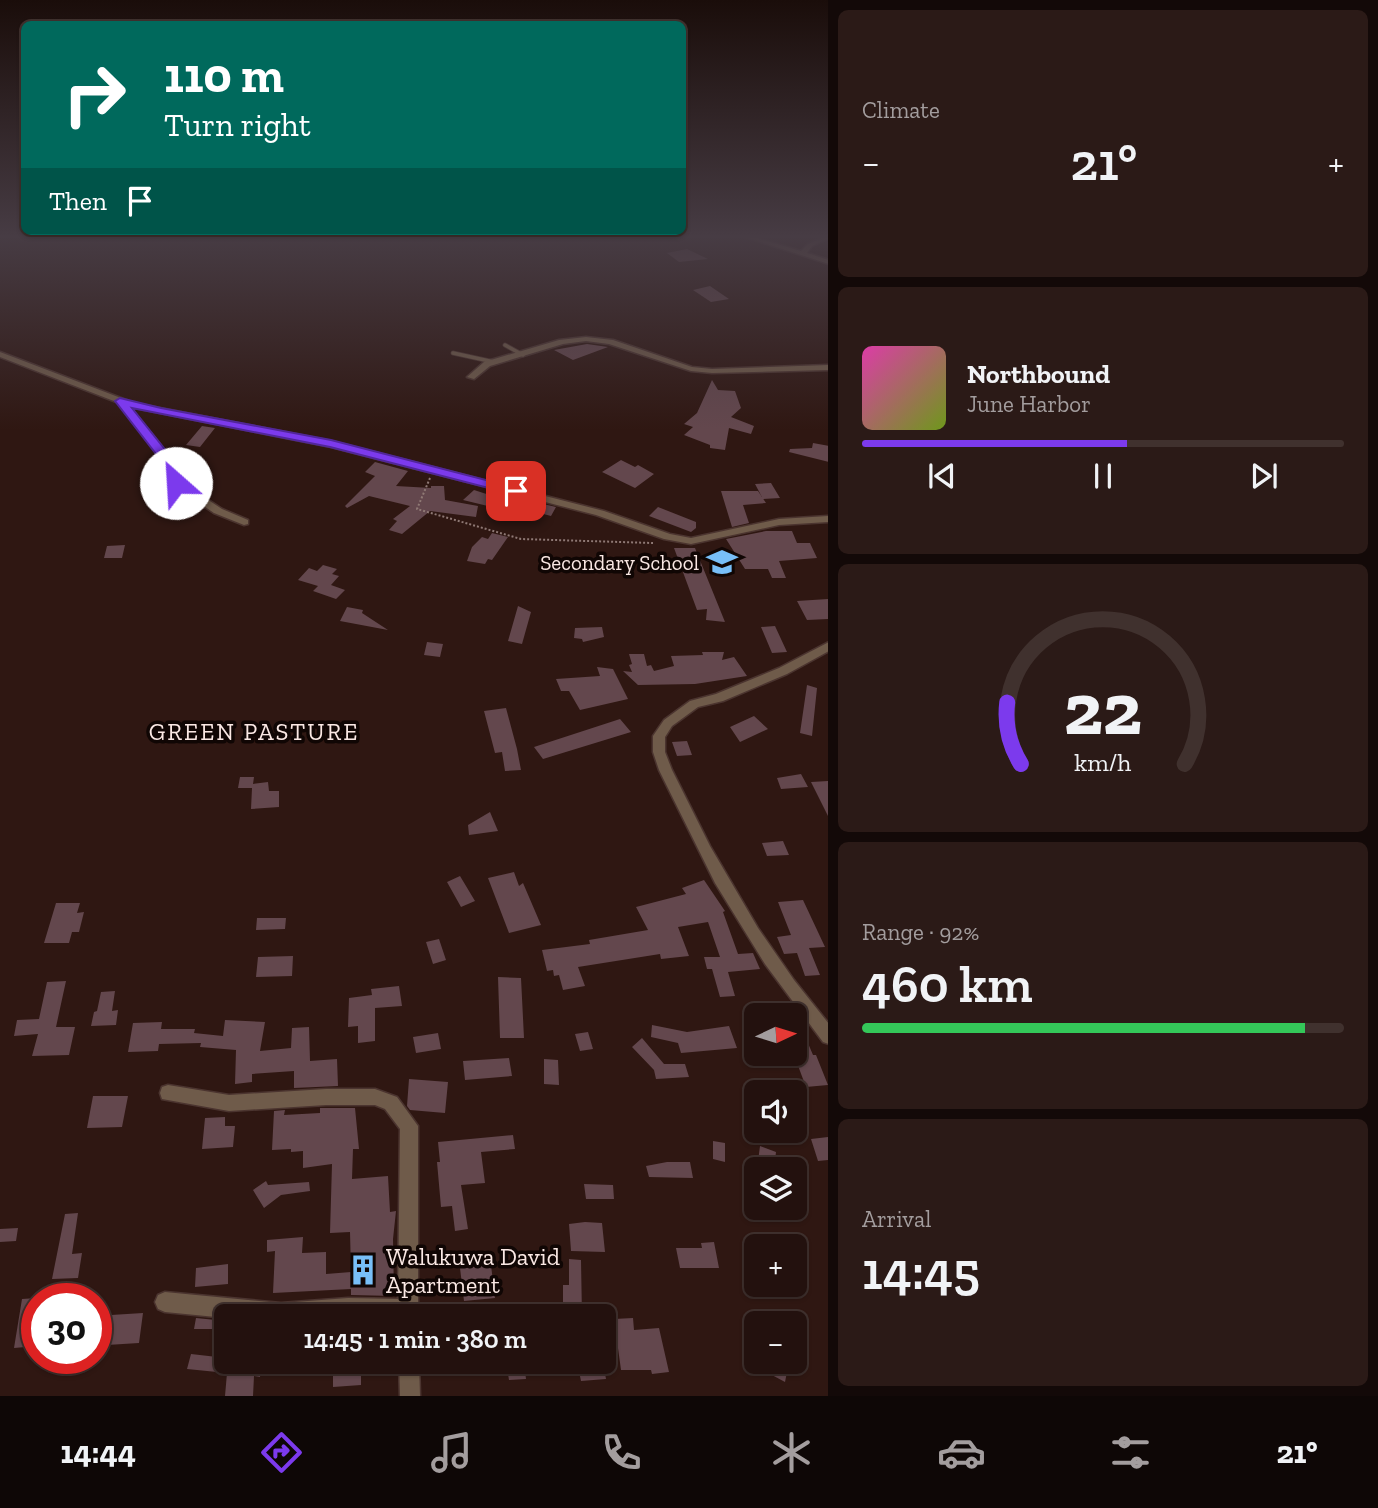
<!DOCTYPE html>
<html lang="en">
<head>
<meta charset="utf-8">
<style>
  :root { --surface:#23110e; --page:#2b1a17; --text:#f1f3f6; --muted:#a39d9e; --line:#40312e; --accent:#7c3aed }
  body { margin:0; font-family:"Zilla Slab",serif; background:var(--page); color:var(--text); height:100vh; display:flex; flex-direction:column; font-size:26px; white-space:nowrap }
  * { box-sizing:border-box; margin:0 }
  p { font-size:23px; color:var(--muted) }
  .icon { flex:none; width:38px; height:38px; fill:none; stroke:currentColor; stroke-width:2; stroke-linecap:round; stroke-linejoin:round }
  .map { position:relative; flex:1; overflow:hidden }
  .drawer { display:flex; flex-direction:column; gap:10px; padding:10px; background:#130908; width:550px }
  .drawer>* { flex:none }
  .hud { position:absolute; left:21px; top:21px; width:665px; height:214px; border-radius:10px; box-shadow:0 2px 5px #0004,0 0 0 2px var(--line); background:#00695c; color:#fff; overflow:hidden }
  .needle { width:46px; rotate:86deg }
  .buttons { position:absolute; left:744px; top:1003px; display:grid; gap:14px }
  .buttons a { display:grid; place-items:center; width:63px; height:63px; border-radius:10px; background:var(--surface); box-shadow:0 2px 5px #0004,0 0 0 2px var(--line); font-size:35px }
  .speed { position:absolute; left:21px; top:1283px; display:flex; gap:14px; font-size:35px; font-weight:700; text-align:center }
  .speed>* { display:grid; place-content:center; width:91px; height:91px; border-radius:50%; background:var(--surface); box-shadow:0 2px 5px #0004,0 0 0 2px var(--line); line-height:1 }
  .speed .limit { border:10px solid #d22; background:#fff; color:#111 }
  .pin { position:absolute; display:grid; place-items:center; width:60px; height:60px; color:#fff; margin:-30px; border-radius:14px; box-shadow:0 4px 10px #0006 }
  .me { position:absolute; width:77px; margin:-38px; rotate:334deg; stroke-linejoin:round; filter:drop-shadow(0 0 5px #0008) }
  .turn { display:flex; align-items:center; gap:24px; height:147px; padding:0 28px; font-size:32px }
  .turn .icon { width:91px; height:91px; stroke-width:2.5 }
  .turn b { display:block; font-size:49px; line-height:60px }
  .then { display:flex; align-items:center; height:66px; padding:0 28px; background:#0003; gap:14px; font-size:26px }
  .big { font-size:52px; font-weight:600; line-height:1.1 }
  .drawer .tile { flex:1; display:flex; flex-direction:column; justify-content:center; gap:10px; min-width:0; padding:0 24px; border-radius:10px; background:var(--page) }
  .drawer .dial { align-items:center; gap:0 }
  .dial svg { height:182px; overflow:visible; fill:none; stroke:var(--line); stroke-width:7; stroke-linecap:round; text-anchor:middle }
  .dial text { fill:var(--text); stroke:none }
  .song { display:flex; align-items:center; gap:21px }
  .cover { width:84px; height:84px; border-radius:10px; background:linear-gradient(135deg,hsl(320 70% 55%),hsl(80 70% 35%)) }
  .played { height:7px; border-radius:4px; background:linear-gradient(90deg,var(--accent) 55%,var(--line) 55%) }
  .keys { display:flex; justify-content:space-around; direction:ltr }
  .heat { display:flex; justify-content:space-between; align-items:center; font-size:38px; direction:ltr }
  .charge { height:10px; border-radius:5px; background:linear-gradient(90deg,#34c759 92%,var(--line) 0) }
  .trip { position:absolute; left:214px; top:1304px; width:402px; height:70px; border-radius:10px; background:var(--surface); box-shadow:0 2px 5px #0004,0 0 0 2px var(--line); font-weight:600; line-height:70px; text-align:center }
  .menu { display:flex; height:112px; justify-content:space-around; align-items:center; background:#0e0706; color:var(--muted) }
  .menu .icon { width:49px; height:49px }
  .menu .on { color:var(--accent) }
  .menu b { font-size:32px; color:var(--text) }
  main { display:flex; flex:1; min-height:0 }
  .map>svg:first-child { display:block }
  .building { fill:#63474d }
  .lines { fill:none; stroke-linecap:round; stroke-linejoin:round }
  .lane-casing { stroke:#4b342f; stroke-width:5 }
  .street-casing { stroke:#4b342f; stroke-width:3 }
  .path { stroke:#8f7975; stroke-width:2; stroke-dasharray:2 2; stroke-linecap:butt }
  .lane { stroke:#6f5b4a; stroke-width:3.5 }
  .street { fill:#6f5b4a; fill-rule:evenodd }
  .route { fill:#7c3aed; stroke:#51269a; stroke-width:2 }
  .labels { text-anchor:middle; dominant-baseline:central; stroke-width:7; stroke-linejoin:round; paint-order:stroke }
  .poi-label { font-size:21px; fill:#fae8e4; stroke:#100604; text-anchor:end }
  .quarter-label { font-size:24px; letter-spacing:2px; fill:#fae8e4; stroke:#100604 }
  .near-poi-label { font-size:24px; fill:#fae8e4; stroke:#100604; text-anchor:start }
</style>
</head>
<body>
<main>
<div class="map">
<svg width="829" height="1396" viewBox="0 0 829 1396">
  <rect width="100%" height="100%" fill="#2f1712"/>
  <!-- building -->
  <path class="building" d="M687 249 708 259 679 262 667 253Z
    M710 286 729 299 711 302 693 290Z
    M587 344 608 347 573 360 554 350Z
    M712 380 718 390 735 391 741 408 731 417 754 426 751 434 729 428 725 450 710 448V445L684 435 693 427 684 424 697 413Z
    M202 426 215 428 200 447 186 445Z
    M813 443 829 446V462L789 452 790 449 812 448Z
    M621 460 635 467 638 465 654 474 635 488 602 472Z
    M375 462 408 471 396 486 431 488V486H444L445 500 478 506 476 517 430 511 402 534 389 530 397 521 393 519 410 506 369 496 347 508 345 506 375 476 365 472Z
    M771 483 780 498 763 499 755 484Z
    M474 490 499 498 502 494 556 507 551 516 516 507 510 518 493 515 496 508 463 500Z
    M721 491H758L766 503 743 505 749 523 732 527Z
    M658 507 696 522V528L691 532 649 516Z
    M766 531H792L797 543H810L817 558 779 561 786 578H772L768 569H745L726 539Z
    M492 533 508 537 492 560 488 559 485 564 467 561 472 547 482 537 488 539Z
    M125 545 122 558H104L107 546Z
    M674 548H695L725 622 706 620 707 609 697 610Z
    M323 565 337 569 332 574 339 576 331 585 345 590 336 599 313 591 318 586 298 580 309 568 317 571Z
    M829 599V619L807 620 797 601Z
    M518 606 531 612 522 644 508 641Z
    M347 607 363 610 362 613 388 630 340 621Z
    M775 626 787 652 772 653 761 627Z
    M602 627 604 637 583 642 582 639 574 638 575 628Z
    M427 642 443 644 440 657 424 655Z
    M702 652H724L722 660 734 657 747 676 695 684 638 685 623 671 632 672 629 665 632 664 629 654H644L647 666 651 665 654 671 674 666 671 656 703 655Z
    M597 667 613 669 628 699 580 710 569 691H561L556 679 600 676Z
    M807 685 817 688 812 736 800 733Z
    M506 708 517 749 521 770 505 771 502 752 495 753 484 711Z
    M754 716 768 729 740 742 730 727Z
    M620 719 631 732 543 759 534 747Z
    M687 741 692 755 677 756 672 742Z
    M801 774 808 787 781 789 777 778Z
    M240 777H254L253 784 268 782 269 791H279V807L251 809 252 788H238Z
    M829 781V818L811 782Z
    M490 812 498 831 469 835 468 825Z
    M783 841 789 855 767 856 762 843Z
    M514 872 519 886 523 883 541 925 509 933 488 878Z
    M460 876 475 901 461 907 447 882Z
    M704 880 725 911 723 912 738 954 753 953 760 969 728 972 735 996 720 997 712 969H707L704 957H720L708 922 678 927 689 956 661 959 660 954 578 967 585 986 563 990 559 975 554 976 553 970 547 971 542 950 590 944 589 940 648 930 636 907 686 894 682 888Z
    M803 900 825 947 809 948 820 975 805 976 797 953 784 954 777 937 791 935 778 902Z
    M56 903H80L77 913 84 912 79 932H72L69 943H44Z
    M257 918H286L285 929 256 930Z
    M439 939 446 960 433 964 426 942Z
    M293 956 292 976 256 977 258 957Z
    M498 977 521 978 524 1038H500Z
    M66 981 56 1027H75L69 1055 32 1056 38 1034 14 1036 17 1020 39 1019 47 982Z
    M399 986 402 1006 375 1008V1041L358 1043V1026L348 1027 349 998 372 995 371 989Z
    M115 991 112 1011 118 1010 116 1025 91 1026 94 1012 97 1011 101 992Z
    M794 1010 813 1055H816L828 1085 806 1087 794 1055Z
    M225 1020 265 1022 260 1051 291 1048 292 1028 309 1027 310 1061 337 1059 338 1086 294 1088V1071L252 1074V1082L235 1084 236 1050 200 1047 201 1043 159 1044 158 1051 128 1052 133 1023 162 1022 161 1029H195L194 1033 223 1036Z
    M652 1025 687 1032 729 1026 737 1048 681 1053 678 1043 651 1037Z
    M588 1032 593 1049 580 1051 575 1034Z
    M438 1033 441 1049 416 1053 413 1037Z
    M642 1038 664 1064H685L689 1077 656 1079 654 1070 632 1047Z
    M509 1058 512 1076 465 1080 463 1061Z
    M544 1059 558 1060 559 1085 544 1084Z
    M409 1079 448 1082 445 1113 410 1110 407 1106Z
    M93 1096H128L122 1127 87 1128Z
    M320 1108H355L359 1149H353L352 1179 388 1176 390 1212 396 1211 393 1239 394 1296 351 1295V1289L273 1293 275 1251 267 1252V1240L303 1237 302 1253 326 1252V1274L351 1272 350 1232 330 1233 332 1164 303 1168V1151L291 1152V1149L272 1150 274 1111 285 1110 284 1115 320 1113Z
    M225 1117V1126H235L233 1147 202 1149 205 1118Z
    M513 1135 515 1149 481 1152 485 1183 461 1185 468 1229 455 1231 452 1206 441 1207 437 1162H440L438 1142Z
    M829 1137V1160L818 1161 811 1139Z
    M713 1141 725 1143V1162L713 1159Z
    M760 1146 776 1152 774 1169H757Z
    M667 1162H690L693 1178 649 1177 646 1166Z
    M266 1181 268 1185 309 1182 310 1191 281 1195 264 1208 253 1190Z
    M584 1184 613 1185 614 1199H586Z
    M78 1213 72 1254 82 1253 78 1278 52 1279 65 1214Z
    M585 1222 602 1223 605 1252 571 1251 569 1224Z
    M18 1228 16 1241 0 1242V1229Z
    M714 1242 719 1268H680L676 1248H702L701 1243Z
    M569 1259 581 1260 582 1316H563V1285H569Z
    M228 1264V1284L195 1287 196 1268Z
    M491 1265 495 1298 464 1301 460 1268Z
    M37 1298V1346L14 1348 22 1299Z
    M143 1313 139 1343 107 1345 111 1315Z
    M196 1318 226 1321V1329H194Z
    M633 1318 634 1330 659 1328 669 1372 652 1374 651 1370H621L614 1319Z
    M191 1354 226 1358V1362H262L260 1377 254 1376 253 1396H225L227 1373 187 1369Z
    M316 1362H361V1385L333 1387V1376H316Z
    M506 1362H524L526 1379 509 1380Z
    M577 1362H603L606 1379 581 1381Z
    M772 1362H789L785 1382 770 1374Z"/>
  <g class="lines">
    <!-- lane casing -->
    <g class="lane-casing">
      <path id="lane" d="M505 345 523 355
        M453 353 494 362"/>
    </g>
    <!-- street casing -->
    <g class="street-casing">
      <path id="street" d="M739 235H747L801 251 808 244 829 235V238L812 246 807 253 829 260V264Z
        M586 337 613 340 692 367 712 369 829 365V370L712 373 691 371 609 344 586 341 563 344 490 366 474 379 467 377 484 362 559 340Z
        M0 352 134 403 331 441 604 511 670 534 691 538 779 519 829 516V522L779 525 691 544 664 539 596 515 331 447 130 407 178 467 181 482 222 509 248 520V524L244 525 214 513 173 485 168 467 119 403 0 357Z
        M829 642V651L787 674 723 701 698 707 672 726 665 737V752L672 770 710 846 758 928 794 980 829 1024V1044L823 1042 765 964 715 883 659 770 653 752V736L664 720 690 701 716 694 779 668Z
        M168 1085 229 1095 326 1089H375L397 1097 418 1126V1316H226V1318L165 1312 158 1309 155 1302 158 1295 165 1292 281 1303 348 1298 398 1299 400 1129 385 1109 375 1105H326L229 1111 162 1099 160 1093 162 1087Z
        M399 1362H419L420 1396H400Z"/>
    </g>
    <!-- path -->
    <path class="path" d="M430 478 417 509 521 539 653 543"/>
    <!-- lane -->
    <use href="#lane" class="lane"/>
    <!-- street -->
    <use href="#street" class="street"/>
  </g>
  <!-- sky -->
  <linearGradient id="sky" x2="0" y2="1"><stop stop-color="#1a0d0a"/><stop offset="0.55" stop-color="#473c44"/><stop offset="1" stop-color="#473c44" stop-opacity="0"/></linearGradient>
  <rect width="829" height="430" fill="url(#sky)"/>
  <!-- route -->
  <path class="route" d="M120 398 161 408 331 440 521 489 522 491 516 495 330 447 132 408 179 467 182 483 176 487 169 483 166 467 115 401Z"/>
  <!-- icons -->
  <defs>
    <g id="school-bare" transform="scale(2.415)"><path d="M0-5L7-2L0 1L-7-2ZM-4 1L0 2.5L4 1V4Q0 6-4 4Z" fill="#78bff8" stroke="#100604" stroke-width="2.5" paint-order="stroke"/></g>
    <g id="building-bare" transform="scale(2.415)"><path d="M-4-6H4V6H1V3H-1V6H-4ZM-2.5-4.3h1.7v1.8h-1.7ZM.8-4.3h1.7v1.8H.8ZM-2.5-1h1.7V.8h-1.7ZM.8-1h1.7V.8H.8Z" fill="#78bff8" stroke="#100604" stroke-width="2.5" paint-order="stroke"/></g>
  </defs>
  <g fill-rule="evenodd">
    <use href="#school-bare" x="722" y="562"/>
    <use href="#building-bare" x="363" y="1270"/>
  </g>
  <g class="labels">
    <!-- poi labels -->
    <g class="poi-label">
      <text x="699" y="562">Secondary School</text>
    </g>
    <!-- quarter labels -->
    <g class="quarter-label">
      <text x="254" y="731">GREEN PASTURE</text>
    </g>
    <!-- near-poi labels -->
    <g class="near-poi-label">
      <text x="386" y="1256">Walukuwa David<tspan x="386" dy="28">Apartment</tspan></text>
    </g>
  </g>
</svg>
<div class="buttons">
<a><svg class="needle" viewBox="-14 -14 28 28"><path d="M0-13l5 13h-10z" fill="#e53935"/><path d="M0 13l5-13h-10z" fill="#a39d9e"/></svg></a>
<a><svg class="icon" aria-label="sound" viewBox="0 0 24 24"><path d="M4 9h4l5-4v14l-5-4H4zM17 9q2 3 0 6"/></svg></a>
<a><svg class="icon" aria-label="layers" viewBox="0 0 24 24"><path d="M12 4l9 5-9 5-9-5zM3 14l9 5 9-5"/></svg></a>
<a>+</a>
<a>−</a>
</div>
<div class="speed"><div class="limit">30</div></div>
<div class="pin" style="left:516px;top:491px;background:#d93025"><svg class="icon" aria-label="arrive" viewBox="0 0 24 24"><path d="M6 21V4h12l-3 4 3 4H6"/></svg></div>
<svg class="me" style="left:176px;top:483px" viewBox="-20 -20 40 40"><circle r="19" fill="#fff"/><path d="M0-13L10 11 0 6-10 11z" fill="#7c3aed"/></svg>
<div class="trip">14:45 · 1 min · 380 m</div>
<div class="hud">
<div class="turn"><svg class="icon" aria-label="right" viewBox="0 0 24 24"><path d="M7 20v-9h11M14 6l5 5-5 5"/></svg><div><b>110 m</b>Turn right</div></div>
<div class="then">Then<svg class="icon" aria-label="arrive" viewBox="0 0 24 24"><path d="M6 21V4h12l-3 4 3 4H6"/></svg></div>
</div>
</div>
<section class="drawer">
<div class="tile"><p>Climate</p>
<div class="heat"><a>−</a><b class="big">21°</b><a>+</a></div>
</div>
<div class="tile">
<div class="song"><i class="cover"></i><div><b>Northbound</b><p>June Harbor</p></div></div>
<div class="played"></div>
<div class="keys"><svg class="icon" aria-label="previous" viewBox="0 0 24 24"><path d="M18 5L8 12l10 7zM5 5v14"/></svg><svg class="icon" aria-label="pause" viewBox="0 0 24 24"><path d="M8 5v14M16 5v14"/></svg><svg class="icon" aria-label="next" viewBox="0 0 24 24"><path d="M6 5l10 7-10 7zM19 5v14"/></svg></div>
</div>
<div class="tile dial"><svg viewBox="0 0 100 80">
<path d="M14 69A42 42 0 1 1 86 69"/>
<path d="M14 69A42 42 0 0 1 8 42" stroke="#7c3aed"/>
<text x="50" y="56" font-size="32" font-weight="700">22</text>
<text x="50" y="72" font-size="11">km/h</text>
</svg></div>
<div class="tile"><p>Range · 92%</p><b class="big">460 km</b><div class="charge"></div></div>
<div class="tile"><p>Arrival</p><b class="big">14:45</b></div>
</section>
</main>
<nav class="menu">
<b>14:44</b>
<svg class="icon on" aria-label="directions" viewBox="0 0 24 24"><path d="M12 3l9 9-9 9-9-9zM9 14v-3h6M13 9l2 2-2 2"/></svg>
<svg class="icon" aria-label="music" viewBox="0 0 24 24"><path d="M9 18V5l10-2v13"/><circle cx="6" cy="18" r="3"/><circle cx="16" cy="16" r="3"/></svg>
<svg class="icon" aria-label="phone" viewBox="0 0 24 24"><path d="M5 4h4l2 5-3 2q2 4 5 5l2-3 5 2v4C11 20 4 13 5 4z"/></svg>
<svg class="icon" aria-label="climate" viewBox="0 0 24 24"><path d="M12 3v18M4 7l16 10M4 17L20 7"/></svg>
<svg class="icon" aria-label="car" viewBox="0 0 24 24"><path d="M5 17H2v-5l4-1 3-4h7l3 4 3 1v5h-3M9 17h6M6 11h13"/><circle cx="7" cy="17" r="2"/><circle cx="17" cy="17" r="2"/></svg>
<svg class="icon" aria-label="filters" viewBox="0 0 24 24"><path d="M4 7h16M4 17h16"/><circle cx="9" cy="7" r="2"/><circle cx="15" cy="17" r="2"/></svg>
<b>21°</b>
</nav>
</body>
</html>
